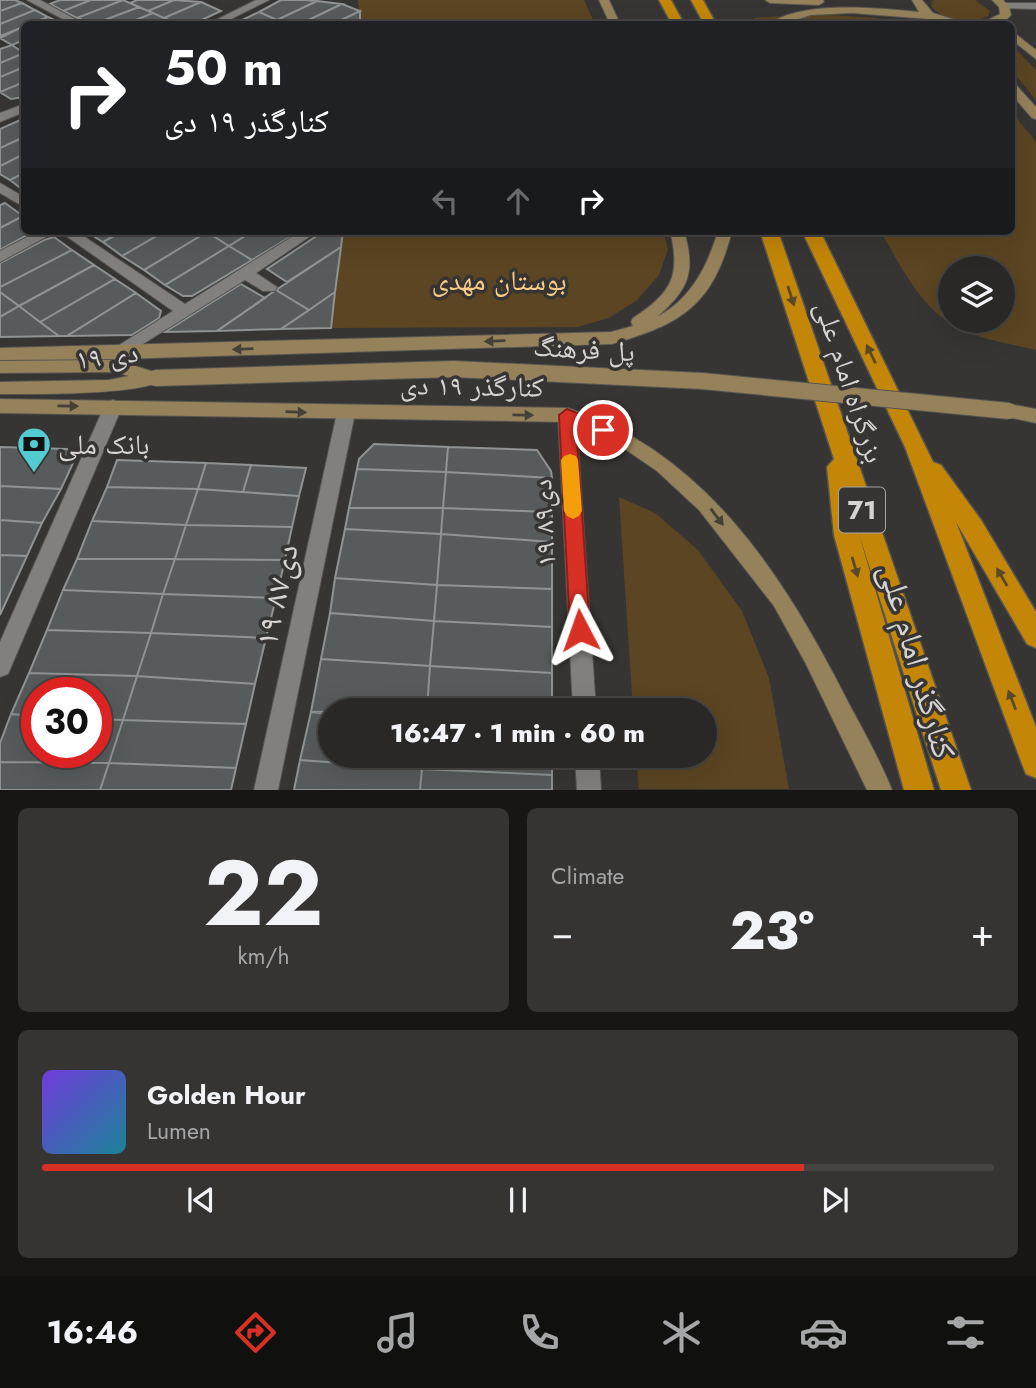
<!DOCTYPE html>
<html lang="en">
<head>
<meta charset="utf-8">
<style>
  :root { --surface:#292826; --page:#353432; --text:#f1f3f6; --muted:#a5a6a7; --line:#454443; --accent:#d93025 }
  body { margin:0; font-family:Jost,"Noto Naskh Arabic",sans-serif; background:var(--page); color:var(--text); height:100vh; display:flex; flex-direction:column; font-size:26px; white-space:nowrap }
  * { box-sizing:border-box; margin:0 }
  p { font-size:23px; color:var(--muted) }
  .icon { flex:none; width:38px; height:38px; fill:none; stroke:currentColor; stroke-width:2; stroke-linecap:round; stroke-linejoin:round }
  .map { position:relative; height:790px; overflow:hidden }
  .side { display:flex; flex-direction:column; gap:18px; padding:18px; background:#171615; flex:1 }
  .side>* { flex:none }
  .banner { position:absolute; left:21px; top:21px; width:994px; height:214px; border-radius:10px; box-shadow:0 7px 28px #0002,0 0 0 2px var(--line); background:#202124; color:#fff; overflow:hidden }
  .tools { position:absolute; left:938px; top:256px; display:grid; gap:14px }
  .tools a { display:grid; place-items:center; width:77px; height:77px; border-radius:50%; background:var(--surface); box-shadow:0 7px 28px #0002,0 0 0 2px var(--line); font-size:35px }
  .speed { position:absolute; left:21px; top:677px; display:flex; gap:14px; font-size:35px; font-weight:700; text-align:center }
  .speed>* { display:grid; place-content:center; width:91px; height:91px; border-radius:50%; background:var(--surface); box-shadow:0 7px 28px #0002,0 0 0 2px var(--line); line-height:1 }
  .speed .limit { border:10px solid #d22; background:#fff; color:#111 }
  .pin { position:absolute; display:grid; place-items:center; width:60px; height:60px; color:#fff; margin:-30px; border:4px solid #fff; border-radius:50%; box-shadow:0 2px 7px #0007 }
  .me { position:absolute; width:77px; margin:-38px; rotate:356deg; stroke-linejoin:round; filter:drop-shadow(0 0 5px #0008) }
  .turn { display:flex; align-items:center; gap:24px; height:147px; padding:0 28px; font-size:32px }
  .turn .icon { width:91px; height:91px; stroke-width:2.5 }
  .turn b { display:block; font-size:49px; line-height:60px }
  .lanes { display:flex; align-items:center; height:66px; padding:0 28px; background:#0003; justify-content:center; gap:35px; direction:ltr }
  .lanes .off { opacity:.35 }
  .big { font-size:52px; font-weight:800; line-height:1.1 }
  .side .widget { flex:1; display:flex; flex-direction:column; justify-content:center; gap:10px; min-width:0; padding:0 24px; border-radius:10px; background:var(--page) }
  .side .dial { align-items:center; gap:0 }
  .dial b { font-size:91px; line-height:1 }
  .song { display:flex; align-items:center; gap:21px }
  .cover { width:84px; height:84px; border-radius:10px; background:linear-gradient(135deg,hsl(260 70% 55%),hsl(190 70% 35%)) }
  .played { height:7px; border-radius:4px; background:linear-gradient(90deg,var(--accent) 80%,var(--line) 80%) }
  .keys { display:flex; justify-content:space-around; direction:ltr }
  .heat { display:flex; justify-content:space-between; align-items:center; font-size:38px; direction:ltr }
  .side .tiles { flex:1; display:grid; gap:18px; grid-template-columns:1fr 1fr }
  .widget:last-child { grid-column:span 2 }
  .trip { position:absolute; left:318px; top:698px; width:399px; height:70px; border-radius:35px; background:var(--surface); box-shadow:0 7px 28px #0002,0 0 0 2px var(--line); font-weight:800; line-height:70px; text-align:center }
  .tab-bar { display:flex; height:112px; justify-content:space-around; align-items:center; background:#10100f; color:var(--muted) }
  .tab-bar .icon { width:49px; height:49px }
  .tab-bar .current { color:var(--accent) }
  .tab-bar b { font-size:32px; color:var(--text) }
  .map>svg:first-child { display:block }
  .green { fill:#5b4522; fill-rule:evenodd }
  .building { fill:#585b5b; stroke:#8f9393; stroke-width:2 }
  .lines { fill:none; stroke-linecap:round; stroke-linejoin:round }
  .street-casing { stroke:#555452; stroke-width:2 }
  .secondary-casing { stroke:#555452; stroke-width:2 }
  .highway-casing { stroke:#555452; stroke-width:3 }
  .street { fill:#82807e; fill-rule:evenodd }
  .secondary { fill:#96825a; fill-rule:evenodd }
  .highway { fill:#c38607; fill-rule:evenodd }
  .secondary-bridge-casing { stroke:#555452; stroke-width:18; stroke-linecap:butt }
  .secondary-bridge { stroke:#96825a; stroke-width:16 }
  .oneway { fill:#5a4928 }
  .oneway2 { fill:#454139 }
  .route { fill:#d93025; stroke:#8d1f18; stroke-width:2 }
  .slow { fill:#f59e0b }
  .labels { text-anchor:middle; dominant-baseline:central; stroke-width:7; stroke-linejoin:round; paint-order:stroke }
  .shield { fill:#373533; stroke:#a6a4a3; stroke-width:2 }
  .shield-label { font-size:26px; font-weight:bold; fill:#d5d4d3 }
  .park-label { font-size:28px; fill:#fbcc87; stroke:#373533 }
  .street-label { font-size:28px; fill:#d5d4d3; stroke:#373533 }
  .poi-label { font-size:28px; fill:#d5d4d3; stroke:#373533; text-anchor:start }
  .near-street-label { font-size:33px; fill:#d5d4d3; stroke:#373533 }
</style>
</head>
<body>
<div class="map">
<svg width="1036" height="790" viewBox="0 0 1036 790">
  <rect width="100%" height="100%" fill="#373533"/>
  <!-- green -->
  <path class="green" d="M358 0H584L595 24H360Z
    M933 0H975L990 11 988 16C971 25 944 21 931 6Z
    M814 14 876 18 906 24H752L754 18Z
    M1012 45 1036 70V100L1012 71Z
    M1012 112 1036 142V350C1012 344 984 340 962 330 922 312 902 267 880 231H1012ZM950 268H1003V320H950Z
    M343 231H663L668 249 659 275 637 300 609 318 577 327 331 328Z
    M619 497 655 513 698 550 742 611 769 678 789 789H639L636 756H705V710H633Z"/>
  <!-- building -->
  <path class="building" d="M0 0H15L22 3 0 11Z
    M60 0H91L63 11 50 4Z
    M91 0H123L77 18 63 11Z
    M123 0 139 7 94 24 77 18Z
    M137 0H174L148 11 130 3Z
    M174 0 201 2 164 18 148 11Z
    M281 0H305L317 1 277 20 259 12Z
    M317 1 342 4 300 24H289L277 20Z
    M201 2 221 11 193 24H178L164 18Z
    M22 3 35 10 0 24V11Z
    M342 4 360 11 333 24H300Z
    M139 7 153 13 126 24H94Z
    M35 10 48 17 0 36V24Z
    M360 11V24H333Z
    M259 12 277 20 267 24H234Z
    M153 13 168 20 158 24H126Z
    M48 17 63 24H29Z
    M24 26V40L12 45 0 38Z
    M12 45 24 53 0 63V49Z
    M24 53V67L0 77V63Z
    M24 67V82L0 92V77Z
    M24 82V97L11 99 0 92Z
    M20 120 24 122V137L0 148V129Z
    M24 137V154L0 166V148Z
    M24 154V173L10 180 0 174V166Z
    M24 173V191L10 180Z
    M5 203 23 216 0 228V205Z
    M23 216 24 231H35L0 250V228Z
    M85 231H123L103 242Z
    M123 231H165L122 256 103 242Z
    M165 231 207 232 144 270 122 256Z
    M209 231H253L229 246 207 232Z
    M253 231H300L252 260 229 246Z
    M324 231H343L341 247 287 282 267 269Z
    M207 232 229 246 165 285 144 270Z
    M54 237 72 250 0 287V263L44 240Z
    M229 246 252 260 192 296H183L165 285Z
    M341 247 335 292 309 310 276 290Z
    M72 250 94 265 19 306 0 292V287Z
    M94 265 115 279 40 322 19 306Z
    M115 279 136 293 67 336H59L40 322Z
    M241 284 265 298 217 331 165 332Z
    M276 290 309 310 281 329 217 331Z
    M0 292 19 306 0 317Z
    M335 292 331 328 281 329 309 310Z
    M136 293 161 311 159 318 132 335 67 336Z
    M19 306 40 322 59 336 0 337V317Z
    M374 444 448 447 446 472 357 469 359 459Z
    M0 447 67 449 74 461 61 489 0 486Z
    M448 447 537 450 551 471 552 478 446 472Z
    M117 460 206 463 198 489 107 487Z
    M206 463 251 465 243 492 198 489Z
    M251 465 306 468 299 496 243 492Z
    M357 469 446 472 443 508H349Z
    M446 472 552 478V512L443 508Z
    M0 486 61 489 42 523 0 520Z
    M107 487 198 489 186 525 92 521Z
    M198 489 299 496 292 527 186 525Z
    M349 508H443L441 534 345 529Z
    M443 508 552 512V542L441 534Z
    M0 520 42 523 27 556 0 555Z
    M92 521 186 525 175 559H77Z
    M186 525 292 527 285 560 175 559Z
    M345 529 441 534 437 585 335 578Z
    M441 534 552 542V589L437 585Z
    M0 555 27 556 0 615Z
    M77 559H175L163 594 63 590Z
    M175 559 285 560 276 598 163 594Z
    M335 578 437 585 434 621 330 613Z
    M437 585 552 589V627L434 621Z
    M63 590 163 594 151 633 47 630Z
    M163 594 276 598 266 638 151 633Z
    M330 613 434 621 430 666 321 659Z
    M434 621 552 627V673L430 666Z
    M47 630 151 633 137 676 29 673Z
    M151 633 266 638 255 684 137 676Z
    M321 659 430 666 427 710 311 712Z
    M430 666 552 673V710H427Z
    M29 673 137 676 123 720 96 719V693H37V716L11 714Z
    M137 676 255 684 246 724 123 720Z
    M311 712 331 714V756H423L422 769 300 760Z
    M11 714 37 716V752H96V719L123 720 109 763 0 762V743Z
    M123 720 246 724 236 768 109 763Z
    M423 756H552V775L422 769Z
    M300 760 422 769 420 790H294Z
    M0 762 109 763 100 790H0Z
    M109 763 236 768 231 790H100Z
    M422 769 552 775V790H420Z"/>
  <g class="lines">
    <!-- street casing -->
    <g class="street-casing">
      <path id="street" d="M27 0H40L84 24H72Z
        M256 0H269L221 24H208Z
        M1004 3H1036V9L1000 8V4Z
        M24 104V112L0 122V113Z
        M0 183 24 197V207L0 193Z
        M39 231H57L0 262V251Z
        M59 231H76L185 304 301 231H318L256 273 277 287 275 291H263L245 280 119 359 113 357 111 353 113 349 173 311Z
        M113 400 119 402 122 407 8 674 0 677V642L104 407 107 402Z
        M346 406 352 408 355 413 278 790H254L337 413 340 408Z
        M567 408 573 410 576 415 596 710H573L558 415 561 410Z
        M575 756H599L601 790H577Z"/>
    </g>
    <!-- secondary casing -->
    <g class="secondary-casing">
      <path id="secondary" d="M599 0H609L620 24H610Z
        M765 0H823L824 2 819 5 770 3Z
        M912 0H922L933 13 969 24H947L929 19 852 13 811 15 782 24H769C803 0 877 8 919 12Z
        M992 0H1003L1009 6 1011 15 1002 24H980L1000 14 999 7Z
        M1012 31 1036 50V59L1012 40Z
        M1012 84 1016 85 1036 107V119L1032 118 1012 95Z
        M670 231H684C696 272 689 289 657 317 691 299 707 267 718 231H732C713 305 682 324 612 344L119 359 0 360V348L611 332 633 326 631 322 633 318C672 293 681 275 670 231Z
        M116 360 161 374 164 378C151 396 27 394 0 394V382L109 380 129 376 116 372 0 373V361Z
        M0 399 567 408C706 451 787 581 849 704 864 732 880 760 892 790H867L806 664 774 606 699 510 657 471 616 443 565 422 0 413Z
        M1009 404 1036 409V423L1003 416 1000 411 1003 406Z"/>
    </g>
    <!-- highway casing -->
    <g class="highway-casing">
      <path id="highway" d="M659 0H671L684 24H672Z
        M691 0H703L716 24H704Z
        M760 231H778L971 790H941L858 531 934 790H904L834 535 827 467 834 459Z
        M802 231H820L933 462 941 465 981 520 1036 612V648L1027 644 956 522 1036 727V778L1026 774 1022 764 905 447Z"/>
    </g>
    <!-- street -->
    <use href="#street" class="street"/>
    <!-- secondary -->
    <use href="#secondary" class="secondary"/>
    <!-- highway -->
    <use href="#highway" class="highway"/>
    <!-- secondary-bridge casing -->
    <g class="secondary-bridge-casing">
      <path id="secondary-bridge" d="M155 378 454 369 702 381 1009 411"/>
    </g>
    <!-- secondary-bridge -->
    <use href="#secondary-bridge" class="secondary-bridge"/>
  </g>
  <!-- one-way arrows -->
  <defs><path id="oneway-solid" d="M-6-.8H1V-3.2L6.5 0L1 3.2V.8H-6Z" transform="scale(1.75)"/></defs>
  <g class="oneway">
    <use href="#oneway-solid" transform="translate(791 296) rotate(72)"/>
    <use href="#oneway-solid" transform="translate(871 354) rotate(-116)"/>
    <use href="#oneway-solid" transform="translate(855 567) rotate(74)"/>
    <use href="#oneway-solid" transform="translate(1002 577) rotate(-120)"/>
    <use href="#oneway-solid" transform="translate(1012 700) rotate(-111)"/>
  </g>
  <g class="oneway2">
    <use href="#oneway-solid" transform="translate(495 341) rotate(178)"/>
    <use href="#oneway-solid" transform="translate(243 349) rotate(178)"/>
    <use href="#oneway-solid" transform="translate(68 406) rotate(1)"/>
    <use href="#oneway-solid" transform="translate(296 412) rotate(2)"/>
    <use href="#oneway-solid" transform="translate(523 415) rotate(1)"/>
    <use href="#oneway-solid" transform="translate(717 517) rotate(53)"/>
  </g>
  <!-- route -->
  <path class="route" d="M567 409 609 426 612 430 603 436 576 425 590 630 587 636 580 639 573 636 570 630 559 415Z"/>
  <!-- slow -->
  <path class="slow" d="M570 454 576 456 578 460 582 511 579 516 573 519 567 516 564 511 561 460 564 456Z"/>
  <!-- icons -->
  <defs>
    <g id="bank-pin" transform="scale(1.75)"><path d="M0 17L-7.5 6A9.5 9.5 0 1 1 7.5 6Z" fill="#52ccd0" stroke="#373533"/><path d="M-6-4H6V4H-6ZM0-2.3a2.3 2.3 0 1 0 0 4.6a2.3 2.3 0 1 0 0-4.6Z" fill="#111"/></g>
  </defs>
  <g fill-rule="evenodd">
    <use href="#bank-pin" x="34" y="444"/>
  </g>
  <g class="labels">
    <!-- shield labels -->
    <rect class="shield" x="839" y="487.5" width="46" height="45" rx="5"/>
    <g class="shield-label">
      <text x="862" y="510">71</text>
    </g>
    <!-- park labels -->
    <g class="park-label">
      <text x="499" y="280">بوستان مهدی</text>
    </g>
    <!-- street labels -->
    <g class="street-label">
      <text transform="translate(584 349) rotate(3)">پل فرهنگ</text>
      <text transform="translate(107 356) rotate(-7)">۱۹ دی</text>
      <text transform="translate(850 382) rotate(72)">بزرگراه امام علی</text>
      <text transform="translate(472 386) rotate(1)">کنارگذر ۱۹ دی</text>
      <text transform="translate(544 523) rotate(-93)">۱۹ دی۸۹</text>
    </g>
    <!-- poi labels -->
    <g class="poi-label">
      <text x="58" y="444">بانک ملی</text>
    </g>
    <!-- near-street labels -->
    <g class="near-street-label">
      <text transform="translate(276 595) rotate(-78)">۱۹ دی۸۷</text>
      <text transform="translate(918 661) rotate(74)">کنارگذر امام علی</text>
    </g>
  </g>
</svg>
<div class="tools">
<a><svg class="icon" aria-label="layers" viewBox="0 0 24 24"><path d="M12 4l9 5-9 5-9-5zM3 14l9 5 9-5"/></svg></a>
</div>
<div class="speed"><div class="limit">30</div></div>
<div class="pin" style="left:603px;top:430px;background:#d93025"><svg class="icon" aria-label="arrive" viewBox="0 0 24 24"><path d="M6 21V4h12l-3 4 3 4H6"/></svg></div>
<svg class="me" style="left:580px;top:630px" viewBox="-20 -20 40 40"><path d="M0-17L14 15 0 8-14 15z" fill="#d93025" stroke="#fff" stroke-width="4"/></svg>
<div class="trip">16:47 · 1 min · 60 m</div>
<div class="banner">
<div class="turn"><svg class="icon" aria-label="right" viewBox="0 0 24 24"><path d="M7 20v-9h11M14 6l5 5-5 5"/></svg><div><b>50 m</b>کنارگذر ۱۹ دی</div></div>
<div class="lanes"><svg class="icon off" aria-label="left" viewBox="0 0 24 24"><path d="M17 20v-9H6M10 6l-5 5 5 5"/></svg><svg class="icon off" aria-label="ahead" viewBox="0 0 24 24"><path d="M12 20V5M6 11l6-6 6 6"/></svg><svg class="icon" aria-label="right" viewBox="0 0 24 24"><path d="M7 20v-9h11M14 6l5 5-5 5"/></svg></div>
</div>
</div>
<section class="side">
<div class="tiles">
<div class="widget dial"><b>22</b><p>km/h</p></div>
<div class="widget"><p>Climate</p>
<div class="heat"><a>−</a><b class="big">23°</b><a>+</a></div>
</div>
<div class="widget">
<div class="song"><i class="cover"></i><div><b>Golden Hour</b><p>Lumen</p></div></div>
<div class="played"></div>
<div class="keys"><svg class="icon" aria-label="previous" viewBox="0 0 24 24"><path d="M18 5L8 12l10 7zM5 5v14"/></svg><svg class="icon" aria-label="pause" viewBox="0 0 24 24"><path d="M8 5v14M16 5v14"/></svg><svg class="icon" aria-label="next" viewBox="0 0 24 24"><path d="M6 5l10 7-10 7zM19 5v14"/></svg></div>
</div>
</div>
</section>
<nav class="tab-bar">
<b>16:46</b>
<svg class="icon current" aria-label="directions" viewBox="0 0 24 24"><path d="M12 3l9 9-9 9-9-9zM9 14v-3h6M13 9l2 2-2 2"/></svg>
<svg class="icon" aria-label="music" viewBox="0 0 24 24"><path d="M9 18V5l10-2v13"/><circle cx="6" cy="18" r="3"/><circle cx="16" cy="16" r="3"/></svg>
<svg class="icon" aria-label="phone" viewBox="0 0 24 24"><path d="M5 4h4l2 5-3 2q2 4 5 5l2-3 5 2v4C11 20 4 13 5 4z"/></svg>
<svg class="icon" aria-label="climate" viewBox="0 0 24 24"><path d="M12 3v18M4 7l16 10M4 17L20 7"/></svg>
<svg class="icon" aria-label="car" viewBox="0 0 24 24"><path d="M5 17H2v-5l4-1 3-4h7l3 4 3 1v5h-3M9 17h6M6 11h13"/><circle cx="7" cy="17" r="2"/><circle cx="17" cy="17" r="2"/></svg>
<svg class="icon" aria-label="filters" viewBox="0 0 24 24"><path d="M4 7h16M4 17h16"/><circle cx="9" cy="7" r="2"/><circle cx="15" cy="17" r="2"/></svg>
</nav>
</body>
</html>
